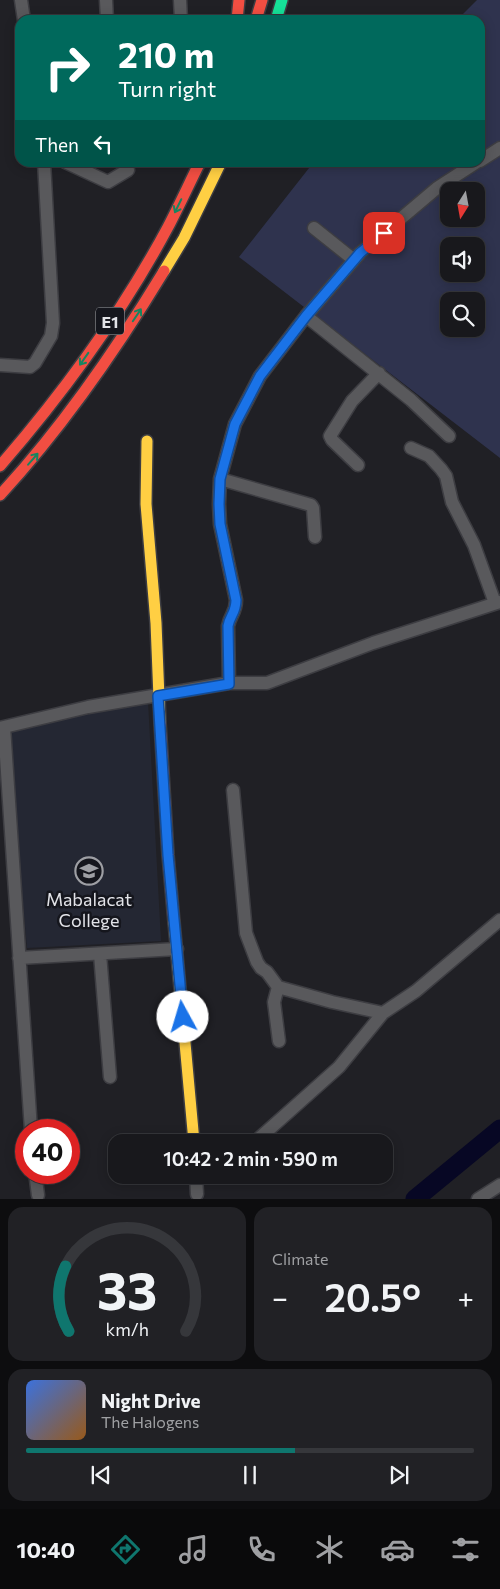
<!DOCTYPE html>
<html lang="en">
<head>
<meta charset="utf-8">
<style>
  :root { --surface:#18181c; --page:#212125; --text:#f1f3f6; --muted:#9fa0a3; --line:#36373b; --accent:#0f766e }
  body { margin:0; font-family:Commissioner,sans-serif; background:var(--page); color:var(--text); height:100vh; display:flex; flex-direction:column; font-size:19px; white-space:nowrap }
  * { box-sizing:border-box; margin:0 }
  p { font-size:16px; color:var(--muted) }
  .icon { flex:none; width:28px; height:28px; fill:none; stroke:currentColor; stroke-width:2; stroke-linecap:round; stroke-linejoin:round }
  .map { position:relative; height:1199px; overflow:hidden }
  .side { display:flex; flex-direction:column; gap:8px; padding:8px; background:#0d0d0f; flex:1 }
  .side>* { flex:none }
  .banner { position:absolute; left:15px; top:15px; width:470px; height:152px; border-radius:15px; box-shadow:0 2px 12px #0003,0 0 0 1px var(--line); background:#00695c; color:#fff; overflow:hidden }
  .needle { width:32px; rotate:191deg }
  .fabs { position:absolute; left:440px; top:182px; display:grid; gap:10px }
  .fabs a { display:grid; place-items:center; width:45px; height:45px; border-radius:10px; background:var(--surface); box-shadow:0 2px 12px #0003,0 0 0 1px var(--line); font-size:25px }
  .speed { position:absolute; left:15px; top:1119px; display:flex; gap:10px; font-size:25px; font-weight:700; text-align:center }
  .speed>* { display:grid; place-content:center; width:65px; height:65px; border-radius:50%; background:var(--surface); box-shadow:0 2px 12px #0003,0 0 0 1px var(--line); line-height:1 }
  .speed .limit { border:8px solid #d22; background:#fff; color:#111 }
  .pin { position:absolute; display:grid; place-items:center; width:42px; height:42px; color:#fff; margin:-21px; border-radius:10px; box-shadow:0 2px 8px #0006 }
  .me { position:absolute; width:55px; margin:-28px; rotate:354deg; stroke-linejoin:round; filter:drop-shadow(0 0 4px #0008) }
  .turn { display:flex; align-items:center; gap:18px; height:105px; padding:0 20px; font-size:22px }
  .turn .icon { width:65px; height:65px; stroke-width:2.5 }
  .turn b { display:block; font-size:35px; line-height:42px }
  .then { display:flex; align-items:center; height:48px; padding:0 20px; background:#0003; gap:10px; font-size:19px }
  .big { font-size:38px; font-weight:600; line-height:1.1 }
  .side .tile { flex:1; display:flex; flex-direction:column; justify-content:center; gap:8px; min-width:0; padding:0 18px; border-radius:15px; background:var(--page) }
  .side .dial { align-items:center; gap:0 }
  .dial svg { height:130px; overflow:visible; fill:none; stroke:var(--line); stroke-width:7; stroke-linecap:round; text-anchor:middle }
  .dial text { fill:var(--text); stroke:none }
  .song { display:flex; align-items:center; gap:15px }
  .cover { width:60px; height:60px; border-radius:8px; background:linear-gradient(135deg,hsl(220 70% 55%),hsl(30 70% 35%)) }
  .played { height:5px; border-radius:2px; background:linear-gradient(90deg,var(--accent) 60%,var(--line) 60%) }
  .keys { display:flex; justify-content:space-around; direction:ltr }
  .heat { display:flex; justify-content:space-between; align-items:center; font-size:28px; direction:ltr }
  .side .tiles { flex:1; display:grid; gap:8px; grid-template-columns:1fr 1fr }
  .tile:last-child { grid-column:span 2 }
  .trip { position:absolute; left:108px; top:1134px; width:285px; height:50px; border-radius:15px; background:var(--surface); box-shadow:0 2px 12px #0003,0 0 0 1px var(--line); font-weight:600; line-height:50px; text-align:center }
  .tabs { display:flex; height:80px; justify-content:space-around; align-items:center; background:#0a0a0b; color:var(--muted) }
  .tabs .icon { width:35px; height:35px }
  .tabs .on { color:var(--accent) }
  .tabs b { font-size:22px; color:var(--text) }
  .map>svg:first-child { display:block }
  .built { fill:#242733 }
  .green { fill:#2f334e; fill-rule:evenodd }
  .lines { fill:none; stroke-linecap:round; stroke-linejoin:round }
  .river { stroke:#070724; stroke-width:19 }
  .street-casing { stroke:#3d3d42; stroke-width:15 }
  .fast-casing { stroke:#3d3d42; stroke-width:14 }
  .slow-casing { stroke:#3d3d42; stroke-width:14 }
  .jam-casing { stroke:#3d3d42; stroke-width:14 }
  .street { stroke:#59595c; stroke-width:12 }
  .fast { stroke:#16e098; stroke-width:11 }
  .slow { stroke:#ffcf43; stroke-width:11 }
  .jam { stroke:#f24e42; stroke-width:11 }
  .oneway { stroke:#168561 }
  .route-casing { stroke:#114b97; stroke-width:12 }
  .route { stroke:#1a73e8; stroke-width:9 }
  .labels { text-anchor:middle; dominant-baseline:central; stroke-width:5; stroke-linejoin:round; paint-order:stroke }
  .shield { fill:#15161d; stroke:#a4a6ab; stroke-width:1 }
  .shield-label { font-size:16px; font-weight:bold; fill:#e2e3e8 }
  .poi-label { font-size:18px; fill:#e2e3e8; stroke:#15161d }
</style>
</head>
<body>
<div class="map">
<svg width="500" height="1199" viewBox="0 0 500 1199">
  <rect width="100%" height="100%" fill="#202025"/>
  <!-- built -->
  <path class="built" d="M148 702 161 941 27 948 7 730Z"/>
  <!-- green -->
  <path class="green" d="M477 0H500V458L239 257 313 163 480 162V20H457ZM449 191H476V219H449ZM449 246H476V274H449ZM449 301H476V329H449Z"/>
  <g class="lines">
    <!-- river -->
    <path class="river" d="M415 1199 500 1129"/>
    <!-- street casing -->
    <g class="street-casing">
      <path id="street" d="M21 0 24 20
        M106 0 107 20
        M180 0 181 20
        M480 161 500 148
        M65 162 108 182 128 170
        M314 228 354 260
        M306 316 411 400 449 436
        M0 365 30 367 35 363 51 336 53 323 44 162
        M411 448 429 456 441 469 446 476 452 502 474 545 495 603
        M358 465 332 440 330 436 352 401 379 373
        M220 479 311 505 313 508 315 537
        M229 683 228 626C230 615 236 613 236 600L220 524 219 504 220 479 235 424 260 376 306 316 360 253 437 188 477 162
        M4 727 31 1130
        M0 728 88 707 229 683H267L373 643 500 602
        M233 790 246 933 257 962 261 968 267 972 278 987 332 1002 383 1013
        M100 954 110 1077
        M19 958 177 949
        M278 987 274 1002 279 1041
        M255 1142 339 1067 383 1013 416 991 500 920
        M35 1172 38 1195
        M196 1175 197 1194
        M478 1199 500 1185"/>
    </g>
    <!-- fast casing -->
    <g class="fast-casing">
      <path id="fast" d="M276 20 282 0"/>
    </g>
    <!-- slow casing -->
    <g class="slow-casing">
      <path id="slow" d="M164 271 184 238 221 162
        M147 441 146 504 156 623 160 723
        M174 922 194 1142"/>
    </g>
    <!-- jam casing -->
    <g class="jam-casing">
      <path id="jam" d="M237 20 239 0
        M256 20 262 0
        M0 466C64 392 122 313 168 227 179 206 189 184 200 162
        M0 495C63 427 116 350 164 271
        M160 723 168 855 174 922"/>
    </g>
    <!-- street -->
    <use href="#street" class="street"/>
    <!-- fast -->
    <use href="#fast" class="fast"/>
    <!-- slow -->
    <use href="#slow" class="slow"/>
    <!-- jam -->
    <use href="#jam" class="jam"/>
  </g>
  <!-- one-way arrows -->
  <defs><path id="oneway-shaft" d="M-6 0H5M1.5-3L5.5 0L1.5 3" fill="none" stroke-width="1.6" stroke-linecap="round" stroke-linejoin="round" transform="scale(1.25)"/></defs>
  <g class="oneway">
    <use href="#oneway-shaft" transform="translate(178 206) rotate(116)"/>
    <use href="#oneway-shaft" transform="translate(137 315) rotate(-56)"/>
    <use href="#oneway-shaft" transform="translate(84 359) rotate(125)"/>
    <use href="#oneway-shaft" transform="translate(33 459) rotate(-49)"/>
  </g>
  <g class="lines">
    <!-- route casing -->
    <g class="route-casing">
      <path id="route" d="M183 1017 168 855 158 696 229 684 228 626C230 615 236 613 236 600L220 524 219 504 220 479 235 424 260 376 306 316 360 253 384 233"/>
    </g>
    <!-- route -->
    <use href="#route" class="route"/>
  </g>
  <!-- icons -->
  <defs>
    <g id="university-ring" transform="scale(1.4375)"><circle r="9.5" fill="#15161d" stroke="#9e9fa4" stroke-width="1.5"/><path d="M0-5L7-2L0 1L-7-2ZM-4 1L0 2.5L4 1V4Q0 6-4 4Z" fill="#9e9fa4"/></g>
  </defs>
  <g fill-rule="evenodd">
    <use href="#university-ring" x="89" y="871"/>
  </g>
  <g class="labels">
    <!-- shield labels -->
    <rect class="shield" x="96" y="307.5" width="28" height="27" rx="4"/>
    <g class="shield-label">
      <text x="110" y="321">E1</text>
    </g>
    <!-- poi labels -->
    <g class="poi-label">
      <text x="89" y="899">Mabalacat<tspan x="89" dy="21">College</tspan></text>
    </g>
  </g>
</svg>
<div class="fabs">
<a><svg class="needle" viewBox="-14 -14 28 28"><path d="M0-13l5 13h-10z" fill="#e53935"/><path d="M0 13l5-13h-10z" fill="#9fa0a3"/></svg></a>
<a><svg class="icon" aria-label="sound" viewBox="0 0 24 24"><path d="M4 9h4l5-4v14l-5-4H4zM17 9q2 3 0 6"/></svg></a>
<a><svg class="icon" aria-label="search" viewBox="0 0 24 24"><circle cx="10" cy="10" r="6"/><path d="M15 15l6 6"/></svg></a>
</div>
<div class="speed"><div class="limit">40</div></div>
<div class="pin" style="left:384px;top:233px;background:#d93025"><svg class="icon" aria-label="arrive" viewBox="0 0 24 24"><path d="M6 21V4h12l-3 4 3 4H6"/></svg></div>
<svg class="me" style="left:183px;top:1017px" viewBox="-20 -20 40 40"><circle r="19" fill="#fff"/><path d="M0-13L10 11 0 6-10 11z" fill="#1a73e8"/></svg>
<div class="trip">10:42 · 2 min · 590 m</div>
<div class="banner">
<div class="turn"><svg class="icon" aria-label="right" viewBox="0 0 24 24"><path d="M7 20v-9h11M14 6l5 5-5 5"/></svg><div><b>210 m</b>Turn right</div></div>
<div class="then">Then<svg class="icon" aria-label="left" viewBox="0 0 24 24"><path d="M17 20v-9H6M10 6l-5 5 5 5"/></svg></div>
</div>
</div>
<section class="side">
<div class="tiles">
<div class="tile dial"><svg viewBox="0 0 100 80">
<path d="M14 69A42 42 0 1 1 86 69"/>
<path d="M14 69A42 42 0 0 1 12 29" stroke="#0f766e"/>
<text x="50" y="56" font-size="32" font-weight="700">33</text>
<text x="50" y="72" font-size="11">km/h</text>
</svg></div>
<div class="tile"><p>Climate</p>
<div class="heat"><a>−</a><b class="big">20.5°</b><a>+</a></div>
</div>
<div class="tile">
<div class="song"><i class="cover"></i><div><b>Night Drive</b><p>The Halogens</p></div></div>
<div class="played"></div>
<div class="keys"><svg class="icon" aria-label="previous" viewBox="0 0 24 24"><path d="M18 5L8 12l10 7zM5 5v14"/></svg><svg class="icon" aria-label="pause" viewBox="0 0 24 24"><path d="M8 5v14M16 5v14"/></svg><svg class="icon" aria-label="next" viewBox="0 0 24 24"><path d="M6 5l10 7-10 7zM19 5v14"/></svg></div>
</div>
</div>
</section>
<nav class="tabs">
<b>10:40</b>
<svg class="icon on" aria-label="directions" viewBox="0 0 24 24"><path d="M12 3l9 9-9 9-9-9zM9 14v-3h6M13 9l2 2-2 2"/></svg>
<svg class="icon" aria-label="music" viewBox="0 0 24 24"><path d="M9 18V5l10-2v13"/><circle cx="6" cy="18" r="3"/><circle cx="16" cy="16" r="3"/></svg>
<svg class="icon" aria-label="phone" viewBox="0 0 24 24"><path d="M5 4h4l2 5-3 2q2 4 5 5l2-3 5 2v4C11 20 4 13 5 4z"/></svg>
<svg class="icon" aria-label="climate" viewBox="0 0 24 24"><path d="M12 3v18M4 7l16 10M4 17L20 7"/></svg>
<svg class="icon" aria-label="car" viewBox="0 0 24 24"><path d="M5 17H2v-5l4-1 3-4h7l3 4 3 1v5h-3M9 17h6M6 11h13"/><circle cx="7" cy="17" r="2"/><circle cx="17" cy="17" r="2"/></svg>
<svg class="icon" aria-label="filters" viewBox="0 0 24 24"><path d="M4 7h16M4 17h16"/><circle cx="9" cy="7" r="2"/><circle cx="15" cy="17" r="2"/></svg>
</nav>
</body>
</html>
